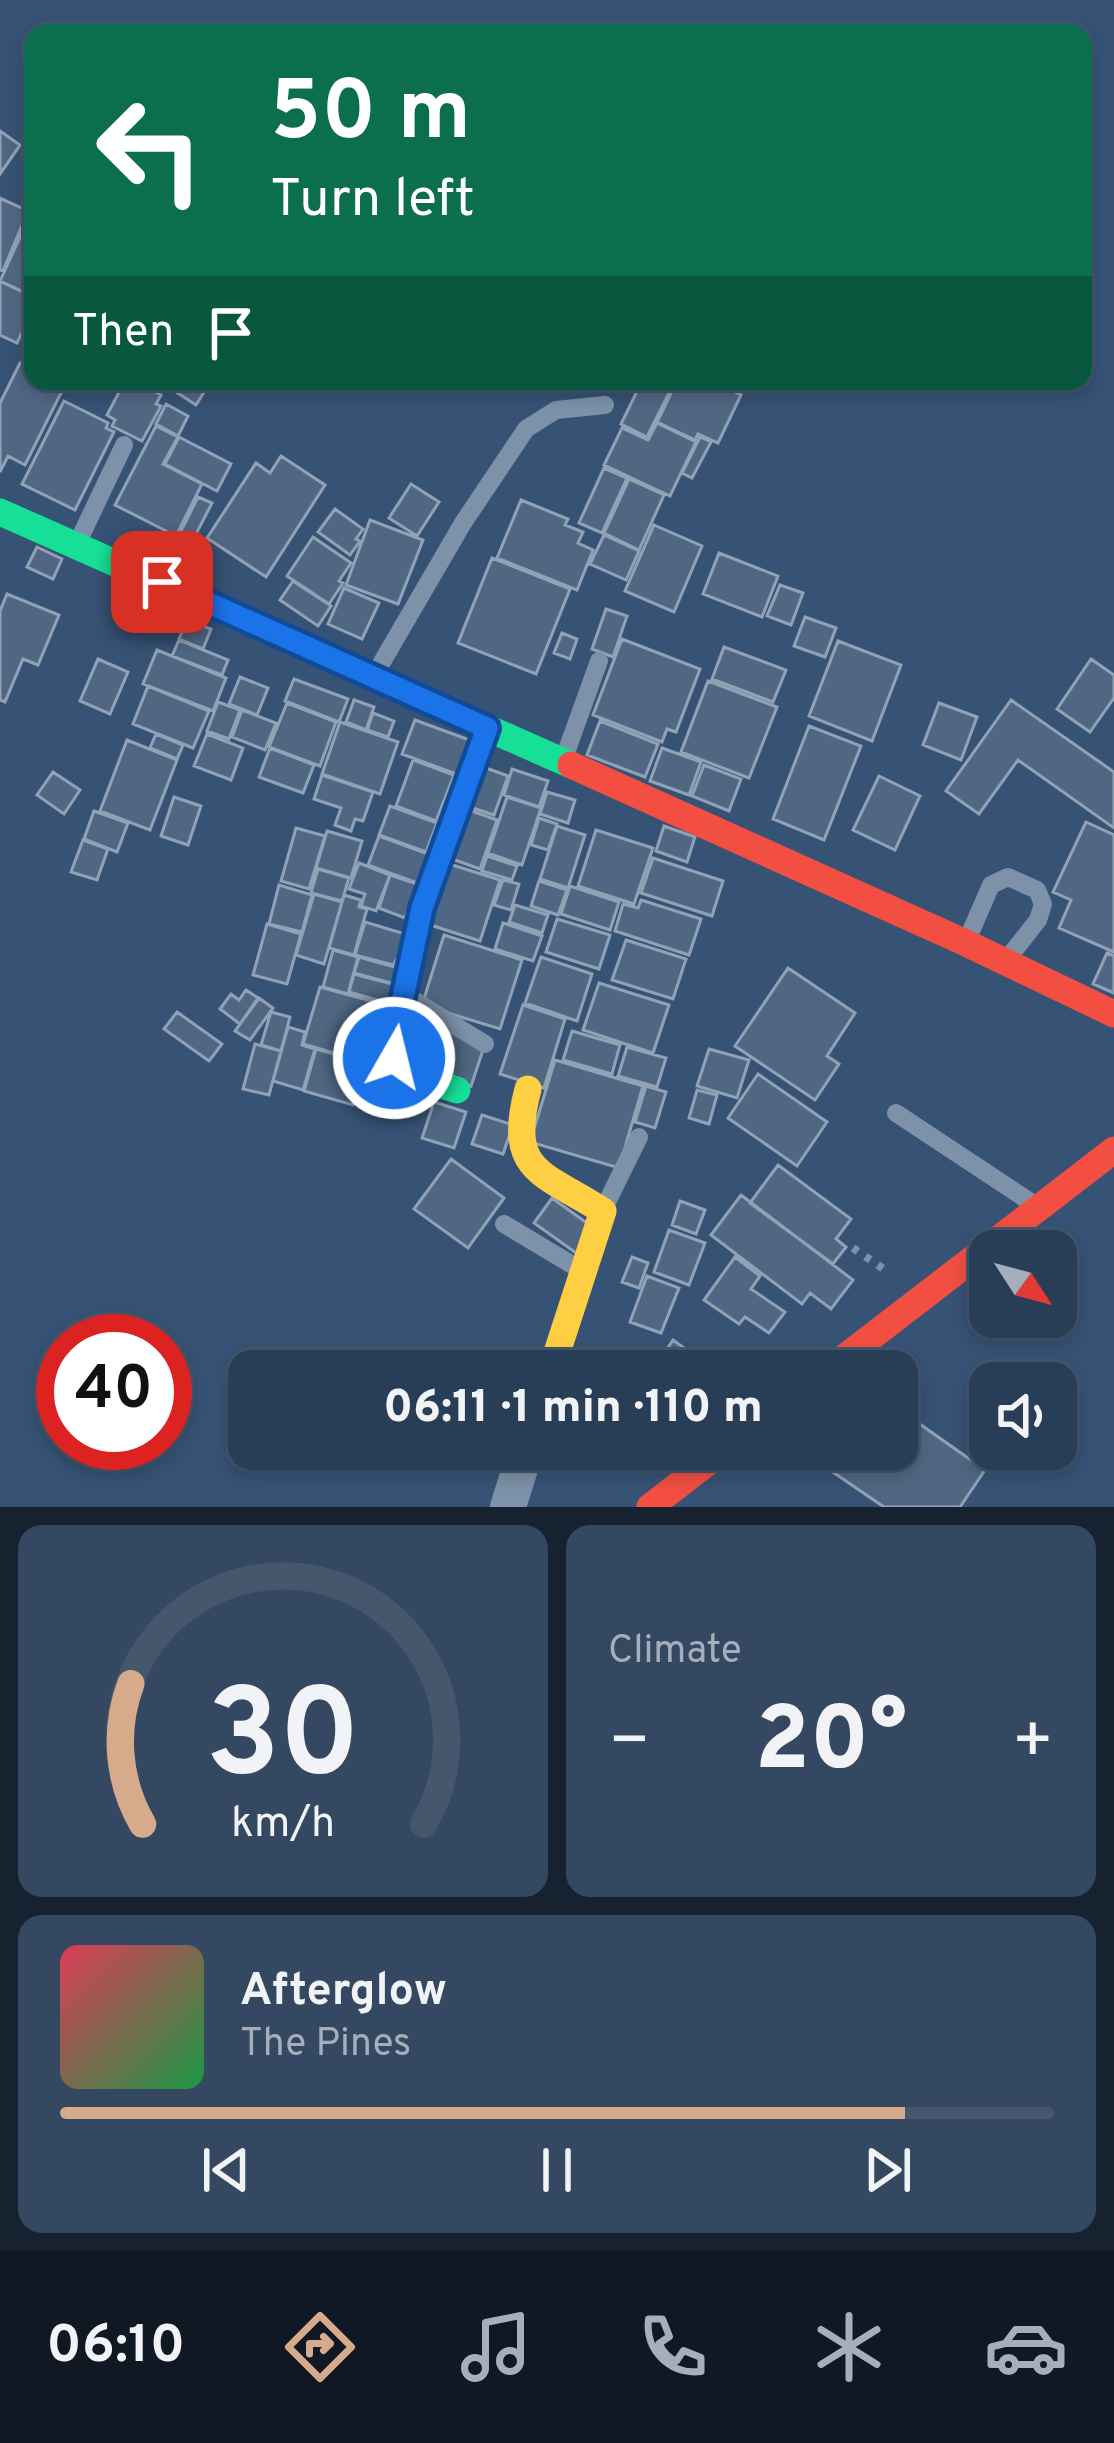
<!DOCTYPE html>
<html lang="en">
<head>
<meta charset="utf-8">
<style>
  :root { --surface:#283e57; --page:#344961; --text:#f1f3f6; --muted:#a5aeba; --line:#44576d; --accent:#d6ab8b }
  body { margin:0; font-family:Overpass,sans-serif; background:var(--page); color:var(--text); height:100vh; display:flex; flex-direction:column; font-size:45px; white-space:nowrap }
  * { box-sizing:border-box; margin:0 }
  p { font-size:39px; color:var(--muted) }
  .icon { flex:none; width:66px; height:66px; fill:none; stroke:currentColor; stroke-width:2; stroke-linecap:round; stroke-linejoin:round }
  .map { position:relative; height:1507px; overflow:hidden }
  .drawer { display:flex; flex-direction:column; gap:18px; padding:18px; background:#162230; flex:1 }
  .drawer>* { flex:none }
  .top-card { position:absolute; left:24px; top:24px; width:1068px; height:366px; border-radius:24px; box-shadow:0 6px 18px #0003,0 0 0 3px var(--line); background:#0b6e4f; color:#fff; overflow:hidden }
  .needle { width:78px; rotate:126deg }
  .controls { position:absolute; left:969px; top:1230px; display:grid; gap:24px }
  .controls a { display:grid; place-items:center; width:108px; height:108px; border-radius:24px; background:var(--surface); box-shadow:0 6px 18px #0003,0 0 0 3px var(--line); font-size:60px }
  .speed { position:absolute; left:36px; top:1314px; display:flex; gap:24px; font-size:60px; font-weight:700; text-align:center }
  .speed>* { display:grid; place-content:center; width:156px; height:156px; border-radius:50%; background:var(--surface); box-shadow:0 6px 18px #0003,0 0 0 3px var(--line); line-height:1 }
  .speed .limit { border:18px solid #d22; background:#fff; color:#111 }
  .pin { position:absolute; display:grid; place-items:center; width:102px; height:102px; color:#fff; margin:-51px; border-radius:24px; box-shadow:0 6px 18px #0006 }
  .me { position:absolute; width:132px; margin:-66px; rotate:8deg; stroke-linejoin:round; filter:drop-shadow(0 0 9px #0008) }
  .turn { display:flex; align-items:center; gap:42px; height:252px; padding:0 48px; font-size:54px }
  .turn .icon { width:156px; height:156px; stroke-width:2.5 }
  .turn b { display:block; font-size:84px; line-height:102px }
  .then { display:flex; align-items:center; height:114px; padding:0 48px; background:#0003; gap:24px; font-size:45px }
  .big { font-size:90px; font-weight:800; line-height:1.1 }
  .drawer .card { flex:1; display:flex; flex-direction:column; justify-content:center; gap:18px; min-width:0; padding:0 42px; border-radius:24px; background:var(--page) }
  .drawer .dial { align-items:center; gap:0 }
  .dial svg { height:312px; overflow:visible; fill:none; stroke:var(--line); stroke-width:7; stroke-linecap:round; text-anchor:middle }
  .dial text { fill:var(--text); stroke:none }
  .song { display:flex; align-items:center; gap:36px }
  .cover { width:144px; height:144px; border-radius:18px; background:linear-gradient(135deg,hsl(350 70% 55%),hsl(140 70% 35%)) }
  .played { height:12px; border-radius:6px; background:linear-gradient(90deg,var(--accent) 85%,var(--line) 85%) }
  .keys { display:flex; justify-content:space-around; direction:ltr }
  .heat { display:flex; justify-content:space-between; align-items:center; font-size:66px; direction:ltr }
  .drawer .tiles { flex:1; display:grid; gap:18px; grid-template-columns:1fr 1fr }
  .card:last-child { grid-column:span 2 }
  .trip { position:absolute; left:228px; top:1350px; width:690px; height:120px; border-radius:24px; background:var(--surface); box-shadow:0 6px 18px #0003,0 0 0 3px var(--line); font-weight:800; line-height:120px; text-align:center }
  .dock { display:flex; height:192px; justify-content:space-around; align-items:center; background:#101923; color:var(--muted) }
  .dock .icon { width:84px; height:84px }
  .dock .active { color:var(--accent) }
  .dock b { font-size:54px; color:var(--text) }
  .map>svg:first-child { display:block }
  .building { fill:#506783; stroke:#92a2b6; stroke-width:3 }
  .lines { fill:none; stroke-linecap:round; stroke-linejoin:round }
  .path { stroke:#7d92a8; stroke-width:8; stroke-dasharray:6 9; stroke-linecap:butt }
  .lane { stroke:#7d92a8; stroke-width:18 }
  .street { stroke:#7d92a8; stroke-width:36 }
  .fast { stroke:#16e098; stroke-width:27 }
  .slow { stroke:#ffcf43; stroke-width:27 }
  .jam { stroke:#f24e42; stroke-width:27 }
  .route-casing { stroke:#114b97; stroke-width:30 }
  .route { stroke:#1a73e8; stroke-width:21 }
</style>
</head>
<body>
<div class="map">
<svg width="1114" height="1507" viewBox="0 0 1114 1507">
  <rect width="100%" height="100%" fill="#365274"/>
  <!-- building -->
  <path class="building" d="M0 131 20 145 0 174Z
    M0 198 28 211 3 271 0 270Z
    M22 233 33 238V296L0 281Z
    M0 281 33 297V309L17 343 0 335Z
    M20 363 33 369V381H57L65 385 25 465 8 456 0 472V403Z
    M125 381H134L161 395 156 404 161 406 142 441 112 426 115 420 107 415Z
    M179 381H211L196 405 173 390Z
    M642 381H675L647 437 621 424Z
    M677 381H712L741 395 718 443 698 434 695 440 657 422Z
    M64 401 108 423 106 428 114 432 75 510 22 484Z
    M166 404 188 416 178 436 156 424Z
    M657 423 696 442 670 496 604 465 622 428 648 440Z
    M156 426 178 437 163 464 202 484 176 536 115 505Z
    M179 437 231 464 217 491 165 464Z
    M700 437 711 442 692 478 682 473Z
    M281 456 325 485 266 577 207 538 256 463 270 473Z
    M604 468 627 478 602 533 579 523Z
    M629 479 664 495 639 550 604 533Z
    M411 484 439 502 417 536 389 518Z
    M198 497 212 503 194 538 181 531Z
    M521 500 568 519 565 525 583 532 578 543 593 550 577 590 497 558Z
    M335 509 363 529 356 539 360 541 350 555 318 532Z
    M370 520 423 540 398 604 346 585Z
    M654 525 702 546 674 612 625 591Z
    M604 535 639 551 626 580 590 564Z
    M313 537 351 563 339 581 343 583 329 604 287 576Z
    M37 547 62 559 53 579 27 567Z
    M719 553 778 576 762 617 703 594Z
    M492 558 570 589 536 674 458 643Z
    M293 581 331 606 318 626 280 600Z
    M780 585 803 593 791 625 767 616Z
    M344 588 379 603 362 639 328 624Z
    M7 594 59 615 38 665 23 659 5 702 0 700V611Z
    M134 595 160 606 151 629 124 618Z
    M606 609 627 616 613 657 592 649Z
    M805 617 836 628 825 657 794 646Z
    M187 620 211 629 203 649 179 639Z
    M562 633 577 639 570 659 554 653Z
    M622 639 700 669 676 732 667 729 662 742 593 715Z
    M179 640 228 660 222 675 172 656Z
    M838 641 901 665 872 741 809 716Z
    M724 647 786 670 773 702 712 679Z
    M157 650 226 678 213 711 143 684Z
    M98 659 128 672 110 714 80 701Z
    M1091 659 1114 675V698L1090 732 1057 709Z
    M240 677 268 688 257 715 229 704Z
    M294 679 348 699 339 722 285 701Z
    M708 681 777 707 749 778 681 752Z
    M148 686 209 711 193 748 133 724Z
    M354 700 374 707 366 730 346 722Z
    M1011 700 1114 772V828L1018 760 979 814 946 791Z
    M218 702 240 710 229 739 207 731Z
    M287 703 336 722 320 766 269 747Z
    M939 703 977 717 961 760 923 745Z
    M242 710 276 723 265 750 232 737Z
    M373 713 394 721 388 737 367 730Z
    M415 720 472 741 459 775 402 754Z
    M600 721 658 744 645 777 587 755Z
    M340 722 398 742 380 794 322 774Z
    M809 726 861 746 824 840 773 819Z
    M156 734 183 745 177 759 150 748Z
    M207 734 243 748 231 780 194 766Z
    M127 740 177 760 150 830 100 811Z
    M270 748 314 765 303 793 259 777Z
    M662 748 701 762 689 795 650 781Z
    M413 760 454 775 436 821 396 806Z
    M478 765 508 776 494 815 464 805Z
    M704 765 741 779 729 811 692 796Z
    M512 769 548 781 539 807 504 795Z
    M53 772 80 790 64 814 37 795Z
    M322 775 373 792 363 821 355 819 351 831 335 825 341 808 314 799Z
    M879 776 920 796 895 850 853 830Z
    M547 792 575 800 568 823 540 814Z
    M174 797 201 806 188 845 161 836Z
    M507 797 541 808 522 865 488 853Z
    M390 806 437 823 426 852 379 835Z
    M461 807 497 820 480 869 444 856Z
    M94 811 128 823 117 852 84 839Z
    M539 818 557 824 548 850 531 845Z
    M1086 822 1114 835V952L1059 928 1071 900 1053 892Z
    M557 826 585 835 568 888 540 879Z
    M664 826 695 837 687 862 656 851Z
    M296 828 325 836 309 889 281 881Z
    M596 830 653 848 634 904 578 886Z
    M327 831 362 841 351 878 316 868Z
    M379 836 428 854 417 883 368 865Z
    M83 840 108 849 97 880 71 872Z
    M487 856 517 866 512 880 482 871Z
    M653 858 723 881 712 916 641 893Z
    M443 862 500 880 480 941 424 923Z
    M359 863 390 875 376 911 361 906 365 894 349 889Z
    M318 869 349 878 342 901 311 893Z
    M390 875 417 884 405 918 379 908Z
    M503 880 519 884 511 910 494 905Z
    M539 881 567 890 558 915 531 906Z
    M279 885 312 895 302 932 269 924Z
    M570 886 619 902 610 930 561 914Z
    M314 894 342 902 324 964 296 955Z
    M344 895 361 900 359 907 367 909 354 955 329 948Z
    M641 900 701 919 689 955 615 931 623 904 638 908Z
    M515 905 548 915 542 933 509 922Z
    M557 919 610 935 599 969 546 952Z
    M365 922 412 936 393 965 355 955Z
    M503 923 542 936 533 961 495 949Z
    M267 924 301 934 287 984 253 975Z
    M444 935 522 960 500 1029 422 1005Z
    M626 940 686 959 673 999 612 980Z
    M333 950 358 957 348 994 323 987Z
    M1107 953 1114 956V993L1093 984Z
    M359 957 402 969 398 985 354 973Z
    M541 957 592 974 577 1021 525 1003Z
    M788 968 855 1013 827 1056 839 1064 815 1100 735 1046Z
    M354 974 396 985 391 1004 349 992Z
    M599 983 669 1005 653 1053 583 1030Z
    M320 987 389 1006 373 1064 303 1044Z
    M246 990 258 998 240 1024 220 1009 231 994 239 1000Z
    M259 998 273 1008 250 1040 235 1031Z
    M523 1005 565 1019 544 1088 500 1074Z
    M177 1012 222 1044 209 1061 164 1029Z
    M271 1012 290 1017 281 1051 261 1045Z
    M419 1022 485 1044 471 1086 405 1064Z
    M288 1027 305 1032 302 1045 315 1049 303 1090 273 1081Z
    M572 1031 620 1045 612 1074 563 1060Z
    M255 1044 281 1051 269 1095 243 1089Z
    M627 1047 666 1058 657 1087 618 1076Z
    M316 1049 366 1063 353 1105 304 1091Z
    M709 1049 749 1060 737 1098 697 1086Z
    M555 1060 643 1086 619 1168 530 1142Z
    M386 1073 416 1083 406 1115 376 1105Z
    M758 1074 827 1122 797 1166 728 1118Z
    M646 1086 666 1092 655 1128 635 1122Z
    M697 1090 717 1095 709 1124 689 1118Z
    M434 1102 466 1112 454 1148 422 1138Z
    M482 1115 513 1125 503 1154 472 1144Z
    M451 1159 504 1198 468 1248 414 1209Z
    M778 1165 851 1219 836 1239 846 1247 833 1264 750 1203Z
    M741 1195 853 1280 831 1309 810 1293 802 1304 711 1235Z
    M552 1198 594 1228 576 1253 534 1223Z
    M680 1201 705 1210 696 1234 672 1225Z
    M669 1230 705 1243 689 1285 654 1272Z
    M632 1257 648 1263 639 1288 622 1282Z
    M735 1257 760 1276 751 1289 785 1312 769 1333 745 1317 739 1324 704 1300Z
    M647 1276 679 1288 661 1333 630 1322Z
    M673 1340 716 1371H652Z
    M897 1408 985 1470 960 1507H884L824 1466 836 1449H897Z"/>
  <g class="lines">
    <!-- path -->
    <path class="path" d="M853 1248 888 1272"/>
    <!-- lane -->
    <path class="lane" d="M77 544 124 445
      M375 674 463 523 526 429 556 410 605 405
      M564 758 599 661
      M968 938 991 885 1008 877 1037 890 1043 904 1038 920 1008 958
      M407 996 485 1044
      M896 1113 1035 1205
      M604 1208 639 1137
      M504 1224 579 1269"/>
    <!-- street -->
    <path class="street" d="M508 1507 526 1449"/>
    <!-- fast -->
    <path class="fast" d="M0 512 571 765
      M457 1090 413 1075 395 1057V1035L422 908 487 728"/>
    <!-- slow -->
    <path class="slow" d="M528 1089C506 1173 543 1172 603 1211L551 1371"/>
    <!-- jam -->
    <path class="jam" d="M571 765 966 943 1114 1014
      M827 1371 1114 1150
      M650 1507 725 1449"/>
  </g>
  <g class="lines">
    <!-- route casing -->
    <g class="route-casing">
      <path id="route" d="M162 582 487 728 422 908 395 1035 394 1058"/>
    </g>
    <!-- route -->
    <use href="#route" class="route"/>
  </g>
</svg>
<div class="controls">
<a><svg class="needle" viewBox="-14 -14 28 28"><path d="M0-13l5 13h-10z" fill="#e53935"/><path d="M0 13l5-13h-10z" fill="#a5aeba"/></svg></a>
<a><svg class="icon" aria-label="sound" viewBox="0 0 24 24"><path d="M4 9h4l5-4v14l-5-4H4zM17 9q2 3 0 6"/></svg></a>
</div>
<div class="speed"><div class="limit">40</div></div>
<div class="pin" style="left:162px;top:582px;background:#d93025"><svg class="icon" aria-label="arrive" viewBox="0 0 24 24"><path d="M6 21V4h12l-3 4 3 4H6"/></svg></div>
<svg class="me" style="left:394px;top:1058px" viewBox="-20 -20 40 40"><circle r="17" fill="#1a73e8" stroke="#fff" stroke-width="3"/><path d="M0-11L8 9 0 5-8 9z" fill="#fff"/></svg>
<div class="trip">06:11 · 1 min · 110 m</div>
<div class="top-card">
<div class="turn"><svg class="icon" aria-label="left" viewBox="0 0 24 24"><path d="M17 20v-9H6M10 6l-5 5 5 5"/></svg><div><b>50 m</b>Turn left</div></div>
<div class="then">Then<svg class="icon" aria-label="arrive" viewBox="0 0 24 24"><path d="M6 21V4h12l-3 4 3 4H6"/></svg></div>
</div>
</div>
<section class="drawer">
<div class="tiles">
<div class="card dial"><svg viewBox="0 0 100 80">
<path d="M14 69A42 42 0 1 1 86 69"/>
<path d="M14 69A42 42 0 0 1 11 33" stroke="#d6ab8b"/>
<text x="50" y="56" font-size="32" font-weight="700">30</text>
<text x="50" y="72" font-size="11">km/h</text>
</svg></div>
<div class="card"><p>Climate</p>
<div class="heat"><a>−</a><b class="big">20°</b><a>+</a></div>
</div>
<div class="card">
<div class="song"><i class="cover"></i><div><b>Afterglow</b><p>The Pines</p></div></div>
<div class="played"></div>
<div class="keys"><svg class="icon" aria-label="previous" viewBox="0 0 24 24"><path d="M18 5L8 12l10 7zM5 5v14"/></svg><svg class="icon" aria-label="pause" viewBox="0 0 24 24"><path d="M8 5v14M16 5v14"/></svg><svg class="icon" aria-label="next" viewBox="0 0 24 24"><path d="M6 5l10 7-10 7zM19 5v14"/></svg></div>
</div>
</div>
</section>
<nav class="dock">
<b>06:10</b>
<svg class="icon active" aria-label="directions" viewBox="0 0 24 24"><path d="M12 3l9 9-9 9-9-9zM9 14v-3h6M13 9l2 2-2 2"/></svg>
<svg class="icon" aria-label="music" viewBox="0 0 24 24"><path d="M9 18V5l10-2v13"/><circle cx="6" cy="18" r="3"/><circle cx="16" cy="16" r="3"/></svg>
<svg class="icon" aria-label="phone" viewBox="0 0 24 24"><path d="M5 4h4l2 5-3 2q2 4 5 5l2-3 5 2v4C11 20 4 13 5 4z"/></svg>
<svg class="icon" aria-label="climate" viewBox="0 0 24 24"><path d="M12 3v18M4 7l16 10M4 17L20 7"/></svg>
<svg class="icon" aria-label="car" viewBox="0 0 24 24"><path d="M5 17H2v-5l4-1 3-4h7l3 4 3 1v5h-3M9 17h6M6 11h13"/><circle cx="7" cy="17" r="2"/><circle cx="17" cy="17" r="2"/></svg>
</nav>
</body>
</html>
